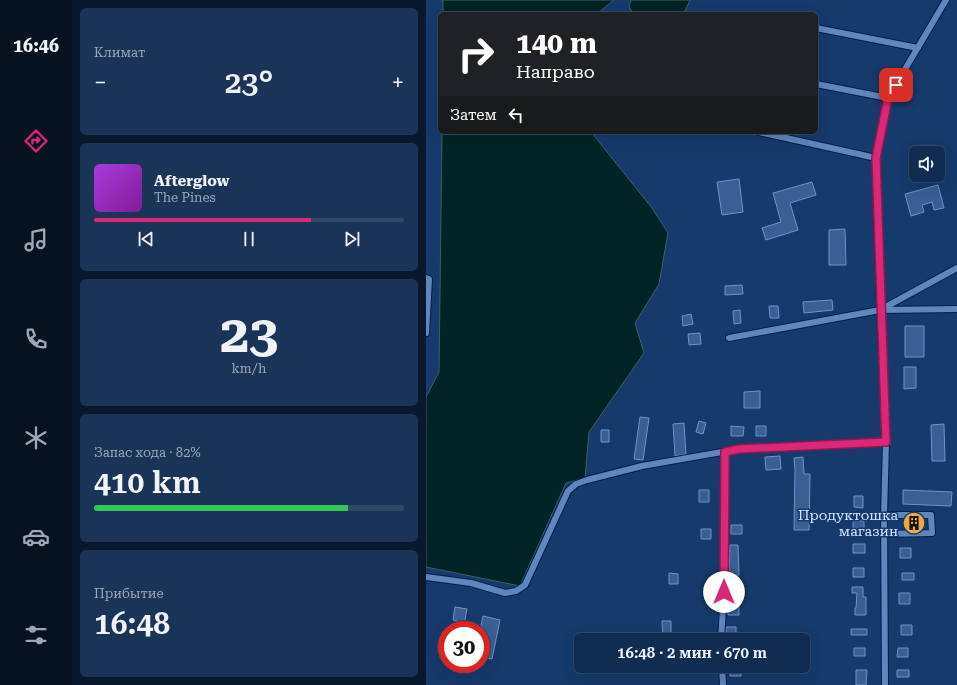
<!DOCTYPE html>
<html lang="ru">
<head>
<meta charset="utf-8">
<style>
  :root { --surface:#102c50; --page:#193457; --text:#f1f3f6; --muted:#9ca7b7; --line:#304867; --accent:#db2777 }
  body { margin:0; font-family:"Roboto Serif",serif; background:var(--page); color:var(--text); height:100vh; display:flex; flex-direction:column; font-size:15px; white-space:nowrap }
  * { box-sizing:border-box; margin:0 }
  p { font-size:13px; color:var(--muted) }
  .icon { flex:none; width:22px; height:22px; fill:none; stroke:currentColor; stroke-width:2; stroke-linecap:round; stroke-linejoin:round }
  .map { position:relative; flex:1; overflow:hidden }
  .panel { display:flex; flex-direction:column; gap:8px; padding:8px; background:#09182c; width:354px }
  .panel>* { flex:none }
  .guide { position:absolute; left:12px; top:12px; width:380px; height:122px; border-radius:6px; box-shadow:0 4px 16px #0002,0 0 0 1px var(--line); background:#202124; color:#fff; overflow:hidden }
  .tools { position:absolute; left:483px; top:146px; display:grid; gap:8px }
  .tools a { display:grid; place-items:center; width:36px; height:36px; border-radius:6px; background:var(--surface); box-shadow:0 4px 16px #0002,0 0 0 1px var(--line); font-size:20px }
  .speed { position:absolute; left:12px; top:621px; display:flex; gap:8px; font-size:20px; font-weight:700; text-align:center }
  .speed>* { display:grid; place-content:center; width:52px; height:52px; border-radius:50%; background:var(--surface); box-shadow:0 4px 16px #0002,0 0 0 1px var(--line); line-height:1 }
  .speed .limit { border:6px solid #d22; background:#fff; color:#111 }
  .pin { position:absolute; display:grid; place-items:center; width:34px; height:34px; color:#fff; margin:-17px; border-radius:8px; box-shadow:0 2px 6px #0006 }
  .me { position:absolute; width:44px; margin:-22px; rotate:0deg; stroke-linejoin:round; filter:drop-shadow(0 0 3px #0008) }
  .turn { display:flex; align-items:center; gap:14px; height:84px; padding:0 12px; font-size:18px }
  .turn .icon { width:52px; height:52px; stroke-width:2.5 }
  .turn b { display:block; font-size:28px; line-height:34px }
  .then { display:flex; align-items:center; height:38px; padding:0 12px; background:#0003; gap:8px; font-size:15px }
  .big { font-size:30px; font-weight:600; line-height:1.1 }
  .panel .widget { flex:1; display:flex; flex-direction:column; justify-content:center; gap:6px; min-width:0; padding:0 14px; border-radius:6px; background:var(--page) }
  .panel .dial { align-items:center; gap:0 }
  .dial b { font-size:52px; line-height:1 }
  .song { display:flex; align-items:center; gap:12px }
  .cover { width:48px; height:48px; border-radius:6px; background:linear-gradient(135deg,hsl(280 70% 55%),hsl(290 70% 35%)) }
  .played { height:4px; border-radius:2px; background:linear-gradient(90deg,var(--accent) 70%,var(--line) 70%) }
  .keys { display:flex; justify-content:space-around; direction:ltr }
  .heat { display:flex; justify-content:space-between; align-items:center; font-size:22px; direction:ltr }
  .charge { height:6px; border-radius:3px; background:linear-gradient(90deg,#34c759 82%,var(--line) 0) }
  .trip { position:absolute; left:148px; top:633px; width:236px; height:40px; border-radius:6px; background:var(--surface); box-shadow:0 4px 16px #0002,0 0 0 1px var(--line); font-weight:600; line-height:40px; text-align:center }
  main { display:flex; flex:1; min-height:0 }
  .dock { display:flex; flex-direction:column; width:72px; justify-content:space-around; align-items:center; background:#061220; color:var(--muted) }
  .dock .icon { width:28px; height:28px }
  .dock .active { color:var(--accent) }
  .dock b { font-size:18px; color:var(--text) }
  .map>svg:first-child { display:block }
  .water { fill:#002425; stroke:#405e66 }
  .building { fill:#395f93; stroke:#6c94cc }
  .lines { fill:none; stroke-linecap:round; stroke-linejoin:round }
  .minor-casing { stroke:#001f4d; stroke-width:8 }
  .minor { stroke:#5f86bd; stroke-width:6 }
  .route-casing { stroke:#8e194d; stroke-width:10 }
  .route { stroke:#db2777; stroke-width:7 }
  .labels { text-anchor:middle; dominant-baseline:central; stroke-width:3; stroke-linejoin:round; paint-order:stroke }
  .poi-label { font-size:14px; fill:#d5e6fe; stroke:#153a6b; text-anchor:end }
</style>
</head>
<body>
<main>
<nav class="dock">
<b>16:46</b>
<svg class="icon active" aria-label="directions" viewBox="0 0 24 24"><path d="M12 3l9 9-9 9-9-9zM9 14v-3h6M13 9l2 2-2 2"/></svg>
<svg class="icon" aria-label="music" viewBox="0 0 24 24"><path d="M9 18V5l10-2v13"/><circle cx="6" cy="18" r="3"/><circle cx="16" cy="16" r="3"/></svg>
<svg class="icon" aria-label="phone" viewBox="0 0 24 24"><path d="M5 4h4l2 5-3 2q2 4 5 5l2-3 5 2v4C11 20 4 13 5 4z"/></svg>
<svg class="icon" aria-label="climate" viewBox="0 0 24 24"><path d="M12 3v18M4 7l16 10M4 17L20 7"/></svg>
<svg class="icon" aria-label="car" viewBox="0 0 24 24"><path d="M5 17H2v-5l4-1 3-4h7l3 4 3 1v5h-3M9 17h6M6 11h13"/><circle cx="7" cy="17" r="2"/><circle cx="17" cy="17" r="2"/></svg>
<svg class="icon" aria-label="filters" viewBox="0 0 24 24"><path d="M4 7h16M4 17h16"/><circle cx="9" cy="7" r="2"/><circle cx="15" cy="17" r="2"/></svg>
</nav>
<section class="panel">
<div class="widget"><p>Климат</p>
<div class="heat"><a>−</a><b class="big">23°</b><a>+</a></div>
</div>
<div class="widget">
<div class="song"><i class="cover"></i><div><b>Afterglow</b><p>The Pines</p></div></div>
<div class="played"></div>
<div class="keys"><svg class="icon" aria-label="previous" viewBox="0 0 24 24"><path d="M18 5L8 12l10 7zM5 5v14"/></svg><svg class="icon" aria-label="pause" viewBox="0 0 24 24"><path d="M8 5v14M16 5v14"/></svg><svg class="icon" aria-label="next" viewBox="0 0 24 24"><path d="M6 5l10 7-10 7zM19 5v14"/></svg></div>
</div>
<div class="widget dial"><b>23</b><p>km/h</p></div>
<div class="widget"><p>Запас хода · 82%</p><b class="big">410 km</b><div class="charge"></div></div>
<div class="widget"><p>Прибытие</p><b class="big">16:48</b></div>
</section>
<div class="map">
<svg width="531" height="685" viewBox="0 0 531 685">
  <rect width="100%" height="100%" fill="#153a6b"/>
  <!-- water -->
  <path class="water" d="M17 0H188L171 14H17Z
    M205 0H264L260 9 255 14H207L203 6Z
    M16 132H165L226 208 242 233 233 284 209 323 218 353 163 432 159 478 140 483 94 586 0 567V397L13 372Z"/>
  <!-- building -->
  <path class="building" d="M313 179 317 212 296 215 291 182Z
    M386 182 390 195 364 203 372 230 340 240 336 228 355 222 347 193Z
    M512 185 518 208 508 210 506 202 496 205 498 212 485 216 479 194Z
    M419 229 420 265H403V230Z
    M316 285 317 294 299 295V286Z
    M406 300 407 310 378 313 377 302Z
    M343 306H352L353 318H344Z
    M314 310 315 323 308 324 307 311Z
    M265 314 267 324 257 326 256 316Z
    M479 326H498V357H479Z
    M274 333 275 344 263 345 262 334Z
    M478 367H490V388L478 389Z
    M334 391V408H318V392Z
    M214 417 223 418 217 460 208 459Z
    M273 421 280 423 277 434 270 432Z
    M258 423 260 454 249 456 247 424Z
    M518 424 519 461H506L505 425Z
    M305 426 318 427 317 436H305Z
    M330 426H340V436H330Z
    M175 430H183V442H175Z
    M354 456 355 469 340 470 339 457Z
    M377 457 378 474H384L383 530H368L369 469 368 458Z
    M273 490H283V502H273Z
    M477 490 526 492 525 506 477 504Z
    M428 496H437V508L428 507Z
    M481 520H494V528L481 529Z
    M427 521H438V532H427Z
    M305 525H316V534H305Z
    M275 529H285V539H275Z
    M427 544H439V553H427Z
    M304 545H312L313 575H303Z
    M474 548H485V558H474Z
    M427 568H438V577H427Z
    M243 573 252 574V584H243Z
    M476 573H488V580H476Z
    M426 587H437V597H440V615H429V608H430L431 593H426Z
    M473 593H484V604H473Z
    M302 606H313V615H302Z
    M29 607 41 609 37 630H29L31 621 27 620Z
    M57 616 74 620 66 659 55 657V630H54Z
    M236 621H245V633H248L247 640H237Z
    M475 625H486V635H475Z
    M300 627H310V635H300Z
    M425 629H441V635H425Z
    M428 648H439V656H428Z
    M472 648H482V657H471Z
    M304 667H315V676H304Z
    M430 670H441L440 685H430Z
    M471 670H483V677H471Z"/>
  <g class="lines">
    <!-- minor casing -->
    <g class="minor-casing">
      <path id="minor" d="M390 28 492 48
        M390 84 462 98
        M333 132 450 158
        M0 278 3 279 0 333
        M454 310 450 158 462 98 520 0
        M303 338 454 310 531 309
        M458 515H505L506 533 459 534
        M0 577 45 583 79 593 90 591 99 585 142 491 150 484 161 480 216 466 313 449 460 442
        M295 640 298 592 299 452
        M296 666 297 685
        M459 685 458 515 460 442 454 310 531 268"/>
    </g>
    <!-- minor -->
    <use href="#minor" class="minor"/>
  </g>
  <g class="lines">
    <!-- route casing -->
    <g class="route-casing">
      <path id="route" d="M298 592 299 452 313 449 460 442 450 158 462 98 470 85"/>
    </g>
    <!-- route -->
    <use href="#route" class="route"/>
  </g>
  <!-- icons -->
  <defs>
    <g id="building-disc" transform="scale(1.15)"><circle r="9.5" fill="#ebaa39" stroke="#153a6b"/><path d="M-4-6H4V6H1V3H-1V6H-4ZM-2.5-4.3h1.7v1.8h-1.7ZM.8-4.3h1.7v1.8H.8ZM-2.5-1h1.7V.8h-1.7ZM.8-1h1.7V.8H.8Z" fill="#111"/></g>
  </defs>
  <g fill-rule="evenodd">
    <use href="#building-disc" x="488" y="523"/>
  </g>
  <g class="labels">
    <!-- poi labels -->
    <g class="poi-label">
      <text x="472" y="515">Продуктошка<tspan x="472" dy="16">магазин</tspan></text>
    </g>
  </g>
</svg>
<div class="tools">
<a><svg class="icon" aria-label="sound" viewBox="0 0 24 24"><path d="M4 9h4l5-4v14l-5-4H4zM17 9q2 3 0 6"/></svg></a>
</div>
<div class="speed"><div class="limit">30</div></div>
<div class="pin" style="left:470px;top:85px;background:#d93025"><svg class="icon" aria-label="arrive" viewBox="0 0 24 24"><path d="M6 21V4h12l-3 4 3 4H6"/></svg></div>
<svg class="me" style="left:298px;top:592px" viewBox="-20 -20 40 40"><circle r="19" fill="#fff"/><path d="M0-13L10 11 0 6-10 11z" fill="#db2777"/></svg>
<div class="trip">16:48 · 2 мин · 670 m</div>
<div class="guide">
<div class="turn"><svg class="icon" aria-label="right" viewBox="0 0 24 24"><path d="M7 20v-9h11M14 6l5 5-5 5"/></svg><div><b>140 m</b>Направо</div></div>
<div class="then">Затем<svg class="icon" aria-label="left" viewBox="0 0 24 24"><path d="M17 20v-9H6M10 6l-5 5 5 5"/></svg></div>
</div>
</div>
</main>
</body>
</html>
